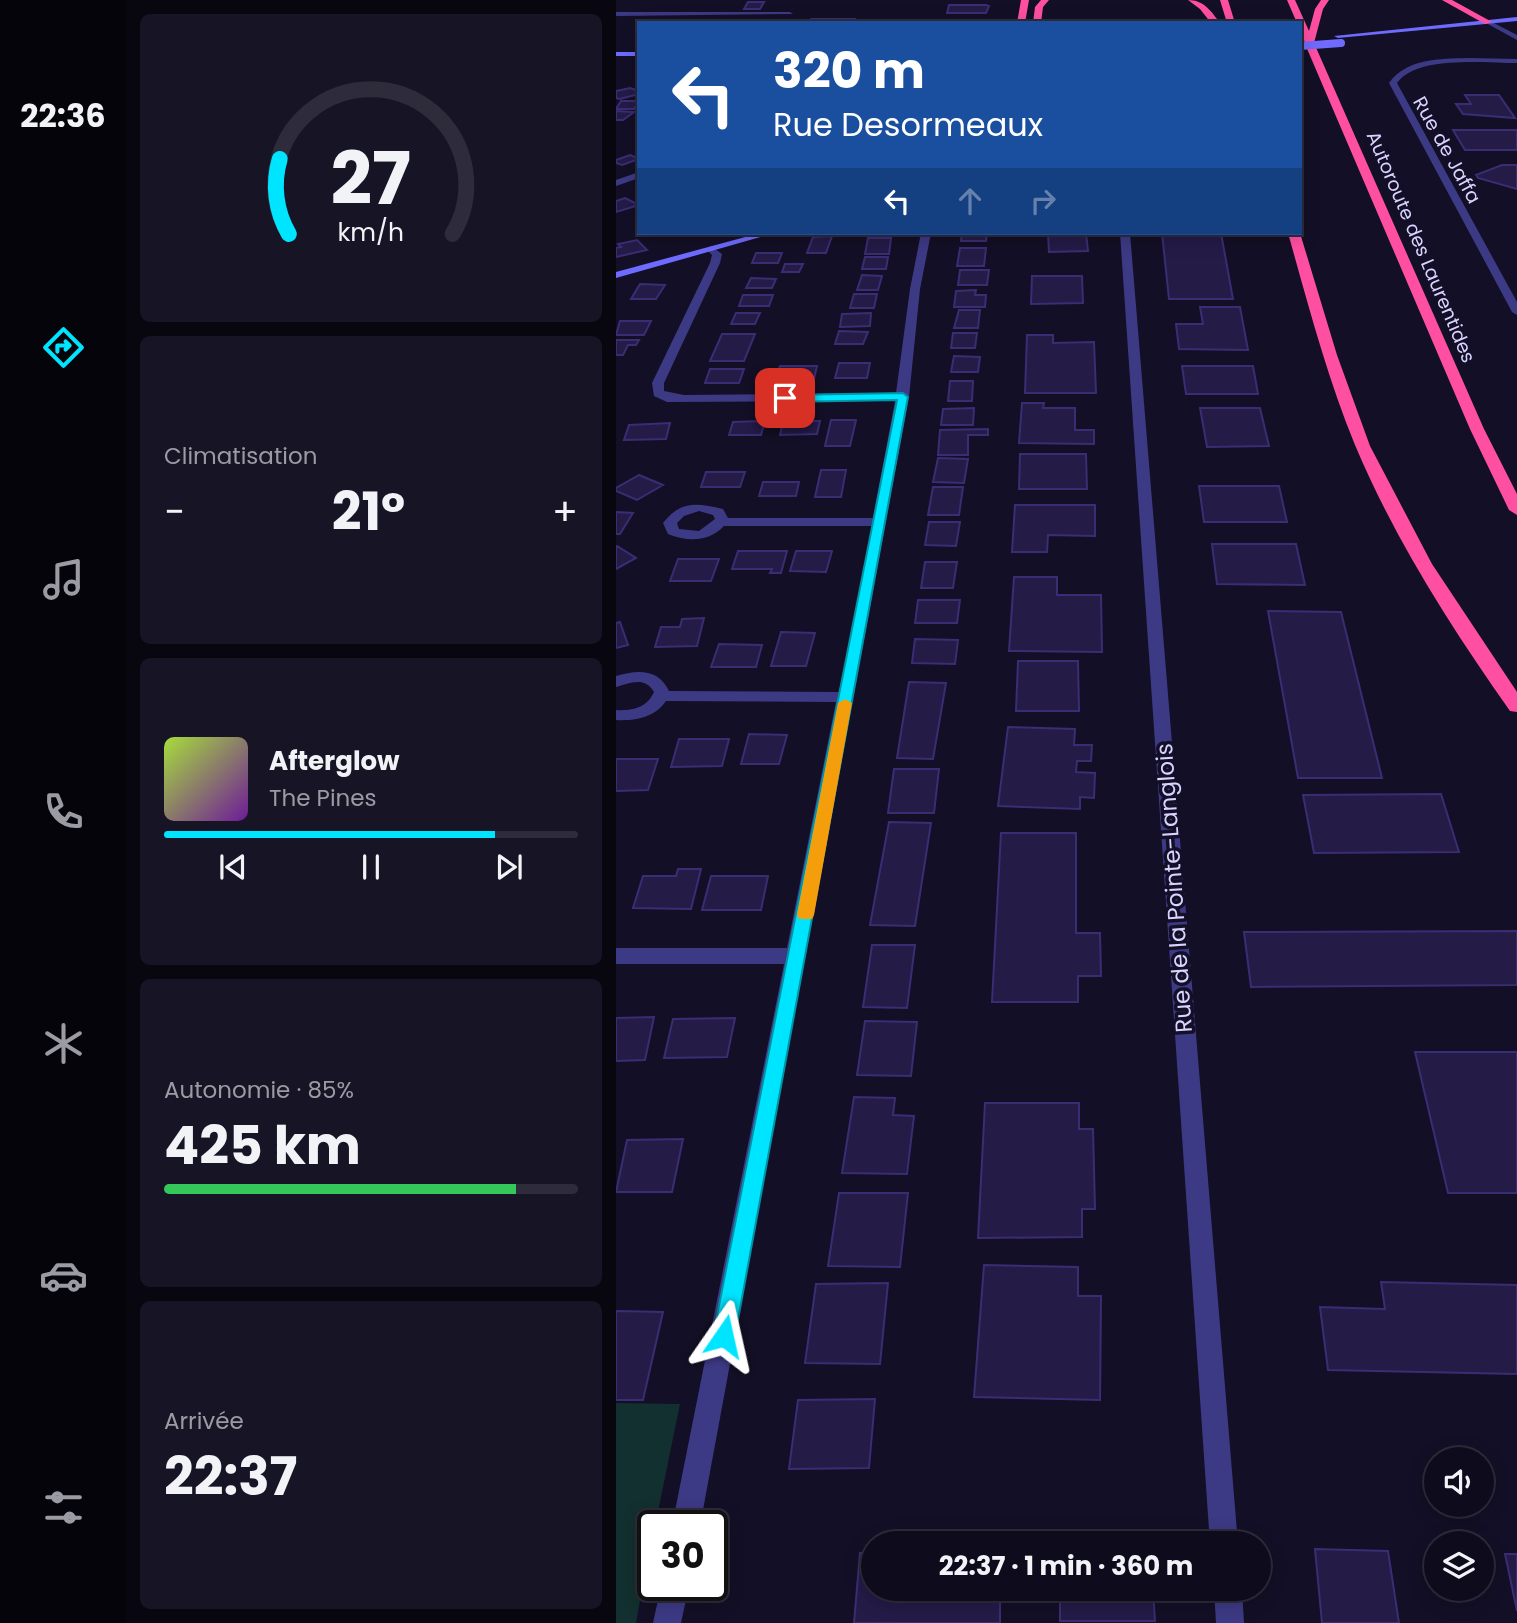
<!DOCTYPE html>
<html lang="fr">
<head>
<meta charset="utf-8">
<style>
  :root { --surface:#0e0b1c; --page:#171425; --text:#f1f3f6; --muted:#9b9ba3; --line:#2e2b3b; --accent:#00e5ff }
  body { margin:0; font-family:Poppins,sans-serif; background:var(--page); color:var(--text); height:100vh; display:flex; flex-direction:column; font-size:26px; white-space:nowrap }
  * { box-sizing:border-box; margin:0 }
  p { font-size:23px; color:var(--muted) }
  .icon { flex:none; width:38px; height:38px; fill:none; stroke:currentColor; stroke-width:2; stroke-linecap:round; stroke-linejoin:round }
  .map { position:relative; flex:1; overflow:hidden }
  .drawer { display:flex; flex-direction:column; gap:14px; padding:14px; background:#08060f; width:490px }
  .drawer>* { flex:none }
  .banner { position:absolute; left:21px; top:21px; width:665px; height:214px; border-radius:0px; box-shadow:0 4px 18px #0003,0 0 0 2px var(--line); background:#1a4fa0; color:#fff; overflow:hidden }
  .buttons { position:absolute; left:808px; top:1447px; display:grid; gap:14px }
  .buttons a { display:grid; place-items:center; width:70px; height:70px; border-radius:50%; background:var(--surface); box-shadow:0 4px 18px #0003,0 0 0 2px var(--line); font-size:35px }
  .speed { position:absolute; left:21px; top:1510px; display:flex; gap:14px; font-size:35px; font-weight:700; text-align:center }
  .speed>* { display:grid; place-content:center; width:91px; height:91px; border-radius:50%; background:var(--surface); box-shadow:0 4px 18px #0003,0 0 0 2px var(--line); line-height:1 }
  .speed .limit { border:4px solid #111; border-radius:10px; background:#fff; color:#111 }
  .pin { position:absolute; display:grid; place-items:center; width:60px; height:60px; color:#fff; margin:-30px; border-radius:14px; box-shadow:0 4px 10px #0006 }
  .me { position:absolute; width:77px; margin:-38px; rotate:11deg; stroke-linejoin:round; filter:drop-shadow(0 0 5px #0008) }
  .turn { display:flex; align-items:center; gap:24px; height:147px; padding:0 21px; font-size:32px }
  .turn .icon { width:91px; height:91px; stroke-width:2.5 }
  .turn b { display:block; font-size:49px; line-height:60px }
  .lanes { display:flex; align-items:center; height:66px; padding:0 21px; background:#0003; justify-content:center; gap:35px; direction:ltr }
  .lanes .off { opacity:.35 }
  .big { font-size:52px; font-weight:700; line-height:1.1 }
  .drawer .widget { flex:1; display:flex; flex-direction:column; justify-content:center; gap:10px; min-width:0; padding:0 24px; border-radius:10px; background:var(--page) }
  .drawer .dial { align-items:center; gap:0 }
  .dial svg { height:182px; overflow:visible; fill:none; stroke:var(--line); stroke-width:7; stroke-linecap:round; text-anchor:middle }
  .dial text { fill:var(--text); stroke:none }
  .song { display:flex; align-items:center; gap:21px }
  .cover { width:84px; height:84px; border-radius:10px; background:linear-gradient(135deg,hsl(80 70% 55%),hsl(280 70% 35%)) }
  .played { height:7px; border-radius:4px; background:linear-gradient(90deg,var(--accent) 80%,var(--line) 80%) }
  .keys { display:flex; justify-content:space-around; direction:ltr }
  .heat { display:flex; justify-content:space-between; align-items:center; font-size:38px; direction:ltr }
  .charge { height:10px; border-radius:5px; background:linear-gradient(90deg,#34c759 85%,var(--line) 0) }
  .trip { position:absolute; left:245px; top:1531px; width:410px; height:70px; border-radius:35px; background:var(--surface); box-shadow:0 4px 18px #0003,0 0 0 2px var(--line); font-weight:700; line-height:70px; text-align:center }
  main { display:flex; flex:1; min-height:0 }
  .tabs { display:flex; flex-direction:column; width:126px; justify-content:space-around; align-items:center; background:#06040b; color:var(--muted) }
  .tabs .icon { width:49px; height:49px }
  .tabs .on { color:var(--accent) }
  .tabs b { font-size:32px; color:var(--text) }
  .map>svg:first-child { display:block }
  .green { fill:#12302f }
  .building { fill:#241b47; stroke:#3b2d73; stroke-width:2 }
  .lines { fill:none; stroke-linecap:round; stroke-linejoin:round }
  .street { fill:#3d3a85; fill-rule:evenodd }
  .secondary { fill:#6f6bff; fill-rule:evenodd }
  .highway { fill:#ff4fa3; fill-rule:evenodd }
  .secondary-bridge { stroke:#6f6bff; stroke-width:8 }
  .route { fill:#00e5ff; stroke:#0095a6; stroke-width:2 }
  .slow { fill:#f59e0b }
  .labels { text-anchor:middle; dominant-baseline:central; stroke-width:7; stroke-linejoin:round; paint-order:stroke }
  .far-street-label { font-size:19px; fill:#d9d4ff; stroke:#130f26 }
  .street-label { font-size:23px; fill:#d9d4ff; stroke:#130f26 }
</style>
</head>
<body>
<main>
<nav class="tabs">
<b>22:36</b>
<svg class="icon on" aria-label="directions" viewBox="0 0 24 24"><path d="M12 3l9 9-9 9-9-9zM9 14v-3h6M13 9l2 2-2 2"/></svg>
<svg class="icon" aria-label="music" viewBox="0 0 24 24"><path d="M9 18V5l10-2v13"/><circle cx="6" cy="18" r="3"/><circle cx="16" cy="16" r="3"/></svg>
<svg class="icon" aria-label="phone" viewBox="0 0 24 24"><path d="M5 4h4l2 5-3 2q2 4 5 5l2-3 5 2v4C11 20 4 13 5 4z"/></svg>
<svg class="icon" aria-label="climate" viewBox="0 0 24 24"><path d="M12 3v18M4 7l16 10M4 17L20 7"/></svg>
<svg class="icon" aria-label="car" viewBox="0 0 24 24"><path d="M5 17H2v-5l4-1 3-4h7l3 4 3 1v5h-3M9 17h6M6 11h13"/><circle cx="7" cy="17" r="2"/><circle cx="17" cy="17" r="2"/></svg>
<svg class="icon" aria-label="filters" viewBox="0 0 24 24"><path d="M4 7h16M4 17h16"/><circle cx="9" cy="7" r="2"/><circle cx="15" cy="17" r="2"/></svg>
</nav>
<section class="drawer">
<div class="widget dial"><svg viewBox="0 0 100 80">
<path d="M14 69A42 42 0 1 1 86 69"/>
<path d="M14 69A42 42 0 0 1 10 36" stroke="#00e5ff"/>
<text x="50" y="56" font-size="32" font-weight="700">27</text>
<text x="50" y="72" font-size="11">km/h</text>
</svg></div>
<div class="widget"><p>Climatisation</p>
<div class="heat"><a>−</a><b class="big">21°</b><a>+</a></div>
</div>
<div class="widget">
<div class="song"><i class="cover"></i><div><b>Afterglow</b><p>The Pines</p></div></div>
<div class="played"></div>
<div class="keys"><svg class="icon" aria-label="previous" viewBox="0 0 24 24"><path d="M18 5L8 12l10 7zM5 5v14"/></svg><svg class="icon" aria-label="pause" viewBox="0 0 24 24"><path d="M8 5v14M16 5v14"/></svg><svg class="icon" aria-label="next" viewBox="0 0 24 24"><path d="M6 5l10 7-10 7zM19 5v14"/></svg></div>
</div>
<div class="widget"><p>Autonomie · 85%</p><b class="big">425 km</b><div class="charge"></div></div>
<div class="widget"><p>Arrivée</p><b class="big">22:37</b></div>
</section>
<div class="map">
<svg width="901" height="1623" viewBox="0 0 901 1623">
  <rect width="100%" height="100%" fill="#130f26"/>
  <!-- green -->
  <path class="green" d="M0 1403 64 1404 39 1526H37L20 1623H0Z"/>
  <!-- building -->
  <path class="building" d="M132 2H148L144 9H128Z
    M333 5H370L373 6 370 13H331Z
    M195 19H239L238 23H193Z
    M14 88 23 91V94L4 99 0 98V91Z
    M849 95H883L899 118 847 114 840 104H855Z
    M5 101H23L18 109H0Z
    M0 111 18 112 7 120H0Z
    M837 130H901V150H849Z
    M14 155 23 159 6 165 0 163V160Z
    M886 165H901V189L862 178 860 175Z
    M9 198 23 205 0 212V201Z
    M346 233H371L370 241H345Z
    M432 233H470L472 251 433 252Z
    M546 233H605L617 299H553Z
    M216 236 210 253H191L197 237Z
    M252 238H275L273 254H249Z
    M21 240 31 250 0 257V248L5 247 2 244Z
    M344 248H370L368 266H341Z
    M140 253H166L162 263H136Z
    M249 257H272L270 269H246Z
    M169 264H187L183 272H166Z
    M344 270H373L371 285H342Z
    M246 275 266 276 262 290H241Z
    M416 276H466L467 303 415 304Z
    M135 278 160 279 156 288H130Z
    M24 284 49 285 40 299H15Z
    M360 290 359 295H370L369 307H338L340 291Z
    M238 294H261L258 308H234Z
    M127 295H157L153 306H123Z
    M584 307H624L632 350 563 349 560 324H587Z
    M343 310H364L362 328H338Z
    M120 313H144L139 324H115Z
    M255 313 254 326 224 327 226 314Z
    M4 321H35L28 335H0Z
    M223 331 252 332 247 344H219Z
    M337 333H361L359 348H335Z
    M106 334H139L128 361H94Z
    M411 335H437V343L478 342 480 393H409Z
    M0 340H23L20 345H12L7 355H0Z
    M338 356 364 357 362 372H335Z
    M223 363H254L251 378H219Z
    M164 366H201L198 379H160Z
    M566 366H637L642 394H570Z
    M94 369H128L123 383H89Z
    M334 381H357L356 401H332Z
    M406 403H428L427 408H459V430H478V444L403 443Z
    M358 408 357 425H325L327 409Z
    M584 408H644L653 446 591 447Z
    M215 420H240L234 446H209Z
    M149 421 145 435H113L117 422Z
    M167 421H204L201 434 164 435Z
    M54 423 50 439 8 440 13 425Z
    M372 429V435H352V455H322L324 430Z
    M404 454H470L471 489H403Z
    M322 458 352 459 348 483 317 482Z
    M205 470H230L225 497H199Z
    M90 472H129L124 487H85Z
    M23 475 47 485 21 500 0 491V488Z
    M147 482H183L180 496H143Z
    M583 486H663L671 522H588Z
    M317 487H347L343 515H312Z
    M399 505H479V536L432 535 431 552H396Z
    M0 512 17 513 4 534H0Z
    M313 522H344L340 546 309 545Z
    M596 544H680L689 585 601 584Z
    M0 546H1L20 558 0 569Z
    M122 551H171L165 573H154L156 569H116Z
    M180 551H216L210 572 174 571Z
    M62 559H103L95 581H54Z
    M309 562H341L337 588H305Z
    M398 577H441V595H485L486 652 393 651Z
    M302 600H344L341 623H299Z
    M652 611 725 612 766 778H682Z
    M88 618 81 646 39 647 45 627H64L66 619Z
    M4 622 12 645 0 648V623Z
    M165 632 199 633 190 666H155Z
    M299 639 342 640 339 664 296 663Z
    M103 644 146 645 140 667H95Z
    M402 661H462L463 711H400Z
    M293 682 330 683 317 759 281 758Z
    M392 727 459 729 458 745H476L475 761H461L460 772 479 773 478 798 464 797V809L382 806Z
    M133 734 171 735 163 764H125Z
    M63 739H113L106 766 55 767Z
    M0 759H42L32 790 0 791Z
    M278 769H323L318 813H272Z
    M825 794 843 852 698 853 687 795Z
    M273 822 315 823 299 926 254 925Z
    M385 833H460V933H484L485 976H462V1002H376Z
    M62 869H85L75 909 17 908 27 876H60Z
    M95 876H152L145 910H86Z
    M901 931V985L635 987 628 932Z
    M256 945H299L291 1008 247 1007Z
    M38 1017 29 1060 0 1061V1018Z
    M119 1018 111 1057 48 1058 57 1019Z
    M249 1021 301 1022 295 1076 241 1075Z
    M799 1052H901V1193H832Z
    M238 1097 279 1098 277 1115 298 1116 291 1174 226 1173Z
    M369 1103H463V1129H477L479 1209H466V1237L362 1238Z
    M67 1139 56 1192H0L11 1140Z
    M223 1193H292L284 1267 212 1266Z
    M368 1265 462 1267V1296H485L484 1400 358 1397Z
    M765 1282 901 1285V1374L712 1370 704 1307 769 1309Z
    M272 1283 264 1364 189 1363 200 1284Z
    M0 1311 47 1312 27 1400H0Z
    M259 1399 253 1468 173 1469 182 1400Z
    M444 1541H535L536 1544H444Z
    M699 1549 772 1551 783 1623H706Z
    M244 1553H257V1589H384V1623H238Z
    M889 1554H901V1611Z
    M444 1589H537L539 1621H444Z"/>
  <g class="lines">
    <!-- street -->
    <path class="street" d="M0 12H174L177 14 0 16Z
      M872 20 901 35V40L870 23Z
      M852 58 901 59V63C869 63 801 55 781 83L901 302V315L896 312 773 83C791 58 824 59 852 58Z
      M23 172V178L0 186V180Z
      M305 233H315L304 289 293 397 84 1526H56L168 964H0V948H171L220 702 50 701C38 718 19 721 0 720V710C16 711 31 708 38 692 29 676 14 683 0 687V676C21 670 42 668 53 691L223 692 256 526H108C93 542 71 542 52 534L47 523C65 500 81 503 107 509L112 518H257L279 401 51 402 38 396 36 383 94 263 96 255 90 249 95 246 106 254 104 263 48 383V391L68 395 280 393 294 289ZM83 511 97 515 99 519 83 531 63 529 61 523 68 516Z
      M504 233H514L622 1544H594Z
      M45 1586H73L65 1623H37Z
      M598 1589H626L628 1623H600Z"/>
    <!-- secondary -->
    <path class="secondary" d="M901 17V21L722 38 718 36Z
      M0 52H23V56H0Z
      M144 233H159L0 278V272Z"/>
    <!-- highway -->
    <path class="highway" d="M405 0H413L409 23H401Z
      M425 0H433L427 7 425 23H417L419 7Z
      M572 0C588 0 595 11 604 23H595L584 9Z
      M604 0H612L619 23H611Z
      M671 0H679L693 31 699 9 705 0H713L707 9 698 43 868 429 901 494V515L893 510 854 429 689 44 684 23H681Z
      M826 0H836L876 22 869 24Z
      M672 233H684L721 355 754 446 816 564 901 692V712L894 711C835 627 779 540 739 445 711 377 692 304 672 233Z"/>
    <!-- secondary-bridge -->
    <path class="secondary-bridge" d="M684 46 725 43"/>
  </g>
  <!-- route -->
  <path class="route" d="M287 393 292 397 119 1336 116 1344 108 1347 100 1344 97 1336 281 400 169 402 164 398 169 395Z"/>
  <!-- slow -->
  <path class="slow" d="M229 699 236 703 198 915 196 919H183L181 915 222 703Z"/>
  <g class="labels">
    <!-- far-street labels -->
    <g class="far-street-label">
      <text transform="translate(831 150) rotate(61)">Rue de Jaffa</text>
      <text transform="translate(805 247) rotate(67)">Autoroute des Laurentides</text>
    </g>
    <!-- street labels -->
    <g class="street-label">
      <text transform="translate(558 888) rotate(-94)">Rue de la Pointe-Langlois</text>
    </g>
  </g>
</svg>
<div class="buttons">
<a><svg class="icon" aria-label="sound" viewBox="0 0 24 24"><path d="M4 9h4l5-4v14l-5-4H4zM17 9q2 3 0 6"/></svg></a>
<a><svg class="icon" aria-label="layers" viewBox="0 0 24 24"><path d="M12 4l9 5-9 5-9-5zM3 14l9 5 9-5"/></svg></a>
</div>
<div class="speed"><div class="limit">30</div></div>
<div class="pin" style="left:169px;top:398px;background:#d93025"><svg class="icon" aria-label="arrive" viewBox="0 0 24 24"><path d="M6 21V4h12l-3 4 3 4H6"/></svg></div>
<svg class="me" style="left:108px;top:1336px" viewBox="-20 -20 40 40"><path d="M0-17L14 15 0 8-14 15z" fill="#00e5ff" stroke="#fff" stroke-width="4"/></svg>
<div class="trip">22:37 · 1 min · 360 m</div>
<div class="banner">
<div class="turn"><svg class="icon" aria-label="left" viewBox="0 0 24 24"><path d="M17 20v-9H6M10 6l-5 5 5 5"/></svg><div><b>320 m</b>Rue Desormeaux</div></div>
<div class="lanes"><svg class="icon" aria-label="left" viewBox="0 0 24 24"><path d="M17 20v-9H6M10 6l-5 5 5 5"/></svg><svg class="icon off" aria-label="ahead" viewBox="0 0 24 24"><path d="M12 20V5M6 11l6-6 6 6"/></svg><svg class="icon off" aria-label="right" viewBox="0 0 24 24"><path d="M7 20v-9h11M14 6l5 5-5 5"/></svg></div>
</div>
</div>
</main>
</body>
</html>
